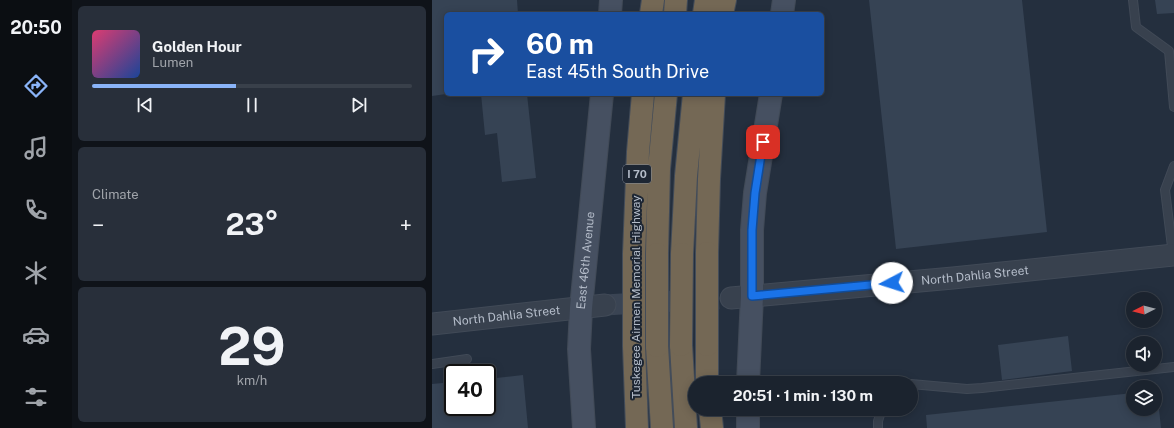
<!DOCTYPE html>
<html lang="en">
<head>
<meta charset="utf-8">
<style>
  :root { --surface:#1b232e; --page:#282f3a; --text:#f1f3f6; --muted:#a0a4aa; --line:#39404a; --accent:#8ab4f8 }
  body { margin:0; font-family:"Public Sans",sans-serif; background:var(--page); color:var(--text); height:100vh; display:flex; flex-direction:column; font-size:15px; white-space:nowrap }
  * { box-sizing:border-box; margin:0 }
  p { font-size:13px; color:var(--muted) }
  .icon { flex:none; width:22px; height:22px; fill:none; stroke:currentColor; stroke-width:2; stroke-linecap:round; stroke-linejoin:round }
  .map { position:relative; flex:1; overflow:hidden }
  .side { display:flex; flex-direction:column; gap:6px; padding:6px; background:#0f1319; width:360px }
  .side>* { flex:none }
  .hud { position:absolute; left:12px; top:12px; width:380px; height:84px; border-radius:6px; box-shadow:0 2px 10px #0003,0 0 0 1px var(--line); background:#1a4fa0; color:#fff; overflow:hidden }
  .needle { width:26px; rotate:264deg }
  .controls { position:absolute; left:694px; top:292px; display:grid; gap:8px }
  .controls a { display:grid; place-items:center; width:36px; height:36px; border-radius:50%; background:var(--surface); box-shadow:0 2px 10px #0003,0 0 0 1px var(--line); font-size:20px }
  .speed { position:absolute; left:12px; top:364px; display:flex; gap:8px; font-size:20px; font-weight:700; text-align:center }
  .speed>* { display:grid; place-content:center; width:52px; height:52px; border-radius:50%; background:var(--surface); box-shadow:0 2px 10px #0003,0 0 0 1px var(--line); line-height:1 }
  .speed .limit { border:2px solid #111; border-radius:6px; background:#fff; color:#111 }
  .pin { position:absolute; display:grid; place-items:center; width:34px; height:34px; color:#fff; margin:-17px; border-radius:8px; box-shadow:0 2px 6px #0006 }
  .me { position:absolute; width:44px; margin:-22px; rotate:265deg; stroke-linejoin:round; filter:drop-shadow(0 0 3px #0008) }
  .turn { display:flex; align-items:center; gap:14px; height:84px; padding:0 16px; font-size:18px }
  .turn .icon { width:52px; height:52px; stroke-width:2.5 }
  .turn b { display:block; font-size:28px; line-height:34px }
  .big { font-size:30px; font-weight:700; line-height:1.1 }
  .side .widget { flex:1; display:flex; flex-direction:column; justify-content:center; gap:6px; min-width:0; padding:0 14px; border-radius:6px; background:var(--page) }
  .side .dial { align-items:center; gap:0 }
  .dial b { font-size:52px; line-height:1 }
  .song { display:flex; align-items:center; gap:12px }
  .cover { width:48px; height:48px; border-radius:6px; background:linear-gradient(135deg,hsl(340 70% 55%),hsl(220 70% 35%)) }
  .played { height:4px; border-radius:2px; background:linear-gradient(90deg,var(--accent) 45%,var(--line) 45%) }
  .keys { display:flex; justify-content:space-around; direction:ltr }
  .heat { display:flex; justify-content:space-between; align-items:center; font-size:22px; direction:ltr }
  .trip { position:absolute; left:256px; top:376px; width:230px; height:40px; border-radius:20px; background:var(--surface); box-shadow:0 2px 10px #0003,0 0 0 1px var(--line); font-weight:700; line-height:40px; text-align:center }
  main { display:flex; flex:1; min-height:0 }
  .tab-bar { display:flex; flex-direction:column; width:72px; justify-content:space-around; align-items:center; background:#0b0e12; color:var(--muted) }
  .tab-bar .icon { width:28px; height:28px }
  .tab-bar .on { color:var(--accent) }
  .tab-bar b { font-size:18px; color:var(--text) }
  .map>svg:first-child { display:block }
  .building { fill:#364354 }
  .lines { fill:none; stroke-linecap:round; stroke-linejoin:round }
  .tertiary-tunnel { stroke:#3a4453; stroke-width:21; stroke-dasharray:21 10; stroke-linecap:butt }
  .service-casing { stroke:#414a57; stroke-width:10 }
  .tertiary-casing { stroke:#414a57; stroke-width:23 }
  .secondary-casing { stroke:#414a57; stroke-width:24 }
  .motorway-casing { stroke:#434c59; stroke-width:24 }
  .service { stroke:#38414e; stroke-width:8 }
  .tertiary { stroke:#38414e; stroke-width:21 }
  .secondary { stroke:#465061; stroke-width:22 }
  .motorway { stroke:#746855; stroke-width:22 }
  .motorway-bridge-casing { stroke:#434c59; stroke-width:24; stroke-linecap:butt }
  .motorway-bridge { stroke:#746855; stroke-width:22 }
  .route-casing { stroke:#114b97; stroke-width:10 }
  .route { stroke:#1a73e8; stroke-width:7 }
  .labels { text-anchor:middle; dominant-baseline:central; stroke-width:4; stroke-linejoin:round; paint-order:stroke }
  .shield { fill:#1d2633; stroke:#878f9c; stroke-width:1 }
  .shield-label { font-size:11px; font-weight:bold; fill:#b4bcc9 }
  .street-label { font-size:12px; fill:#b4bcc9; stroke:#1d2633 }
</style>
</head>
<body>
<main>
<nav class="tab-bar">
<b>20:50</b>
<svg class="icon on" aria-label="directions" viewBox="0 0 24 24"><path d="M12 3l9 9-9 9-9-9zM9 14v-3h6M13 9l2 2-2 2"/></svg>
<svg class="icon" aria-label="music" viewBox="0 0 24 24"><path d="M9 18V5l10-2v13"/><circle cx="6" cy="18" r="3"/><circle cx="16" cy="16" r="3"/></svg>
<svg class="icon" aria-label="phone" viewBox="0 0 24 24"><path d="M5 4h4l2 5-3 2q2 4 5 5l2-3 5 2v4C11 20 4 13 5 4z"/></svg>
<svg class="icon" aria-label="climate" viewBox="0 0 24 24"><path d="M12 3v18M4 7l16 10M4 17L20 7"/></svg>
<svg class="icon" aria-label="car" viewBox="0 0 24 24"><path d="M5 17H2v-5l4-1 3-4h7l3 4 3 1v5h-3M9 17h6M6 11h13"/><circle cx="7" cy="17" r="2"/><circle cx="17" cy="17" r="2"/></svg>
<svg class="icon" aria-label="filters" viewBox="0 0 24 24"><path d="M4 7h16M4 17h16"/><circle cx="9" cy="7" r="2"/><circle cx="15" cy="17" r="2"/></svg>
</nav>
<section class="side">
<div class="widget">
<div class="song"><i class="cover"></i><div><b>Golden Hour</b><p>Lumen</p></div></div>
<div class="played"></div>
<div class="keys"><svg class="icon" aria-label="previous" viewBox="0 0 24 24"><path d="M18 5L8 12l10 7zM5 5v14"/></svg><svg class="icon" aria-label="pause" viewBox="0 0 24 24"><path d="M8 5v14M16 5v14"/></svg><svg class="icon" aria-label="next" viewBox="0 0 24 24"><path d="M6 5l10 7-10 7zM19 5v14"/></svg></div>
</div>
<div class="widget"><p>Climate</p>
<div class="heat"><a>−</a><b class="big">23°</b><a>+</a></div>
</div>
<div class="widget dial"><b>29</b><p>km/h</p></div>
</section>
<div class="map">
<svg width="742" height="428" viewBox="0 0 742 428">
  <rect width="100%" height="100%" fill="#242f3e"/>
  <!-- building -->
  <path class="building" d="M0 0H85L86 14H14V49H12L14 66V94L0 96Z
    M437 0H590L615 232 464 249Z
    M723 0H742V13L725 14Z
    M49 94H95L104 178 70 182 65 133 53 135Z
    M636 336 640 371 570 380 566 345Z
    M91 375 96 428H0V384L21 382V407H55V379Z
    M701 393V409H727L729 428H495L494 415Z"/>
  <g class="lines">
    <!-- tertiary-tunnel -->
    <path class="tertiary-tunnel" d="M173 305 299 298"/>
    <!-- service casing -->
    <g class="service-casing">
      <path id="service" d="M701 0 704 27 737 51 742 107
        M741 255 733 190 742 166
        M0 364 35 359
        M479 384 535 389 550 388 742 367
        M446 428V421L450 409"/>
    </g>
    <!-- tertiary casing -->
    <g class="tertiary-casing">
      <g id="tertiary">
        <path id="s1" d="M299 298 521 278 742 255"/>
        <path id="s2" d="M0 324 173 305"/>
      </g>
    </g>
    <!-- secondary casing -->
    <g class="secondary-casing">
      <g id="secondary">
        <path d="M178 14 179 0"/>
        <path d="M350 14 352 0"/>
        <path d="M316 383 320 296V230L323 193 339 94"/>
        <path d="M316 409V428"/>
        <path id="s3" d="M152 428 147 349 149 308 170 94"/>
      </g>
    </g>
    <!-- motorway casing -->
    <g class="motorway-casing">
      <path id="motorway" d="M219 14 221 0
        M243 14 244 0
        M272 14 274 0
        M290 14 293 0
        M275 253 277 179 282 94
        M202 254 206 152 211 94
        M225 254 227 169 234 94
        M250 254 254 176 262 94
        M249 345 254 428
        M275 345V383
        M202 346 205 428
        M225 346 230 428
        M278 409 280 428"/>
    </g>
    <!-- service -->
    <use href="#service" class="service"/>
    <!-- tertiary -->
    <use href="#tertiary" class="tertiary"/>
    <!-- secondary -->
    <use href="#secondary" class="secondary"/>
    <!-- motorway -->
    <use href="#motorway" class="motorway"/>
    <!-- motorway-bridge casing -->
    <g class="motorway-bridge-casing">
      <path id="motorway-bridge" d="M202 254V346
        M225 254V346
        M249 345 250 254
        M275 345V253"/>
    </g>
    <!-- motorway-bridge -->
    <use href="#motorway-bridge" class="motorway-bridge"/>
  </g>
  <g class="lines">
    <!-- route casing -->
    <g class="route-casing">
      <path id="route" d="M331 142 323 193 320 230V296L460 283"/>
    </g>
    <!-- route -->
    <use href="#route" class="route"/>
  </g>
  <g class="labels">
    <!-- shield labels -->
    <rect class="shield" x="191" y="165" width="28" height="18" rx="3"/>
    <g class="shield-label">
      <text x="205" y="174">I 70</text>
    </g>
    <!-- street labels -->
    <g class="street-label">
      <text stroke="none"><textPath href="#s3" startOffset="168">East 46th Avenue</textPath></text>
      <text stroke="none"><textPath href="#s1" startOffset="245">North Dahlia Street</textPath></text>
      <text transform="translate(204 297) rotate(-90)">Tuskegee Airmen Memorial Highway</text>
      <text stroke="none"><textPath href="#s2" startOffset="75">North Dahlia Street</textPath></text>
    </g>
  </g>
</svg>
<div class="controls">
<a><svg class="needle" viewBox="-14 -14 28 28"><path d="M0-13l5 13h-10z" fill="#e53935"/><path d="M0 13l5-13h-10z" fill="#a0a4aa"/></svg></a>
<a><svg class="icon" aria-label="sound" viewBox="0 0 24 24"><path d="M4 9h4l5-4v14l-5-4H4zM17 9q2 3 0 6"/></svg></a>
<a><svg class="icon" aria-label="layers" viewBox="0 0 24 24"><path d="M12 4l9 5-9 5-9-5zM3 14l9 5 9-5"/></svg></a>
</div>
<div class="speed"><div class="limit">40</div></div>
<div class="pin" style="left:331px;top:142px;background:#d93025"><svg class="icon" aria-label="arrive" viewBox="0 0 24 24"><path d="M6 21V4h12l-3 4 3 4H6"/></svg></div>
<svg class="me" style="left:460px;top:283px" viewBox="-20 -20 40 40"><circle r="19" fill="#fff"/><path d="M0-13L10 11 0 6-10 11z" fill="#1a73e8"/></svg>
<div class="trip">20:51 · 1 min · 130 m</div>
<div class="hud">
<div class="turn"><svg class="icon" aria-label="right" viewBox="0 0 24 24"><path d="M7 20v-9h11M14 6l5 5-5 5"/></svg><div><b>60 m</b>East 45th South Drive</div></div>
</div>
</div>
</main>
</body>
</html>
